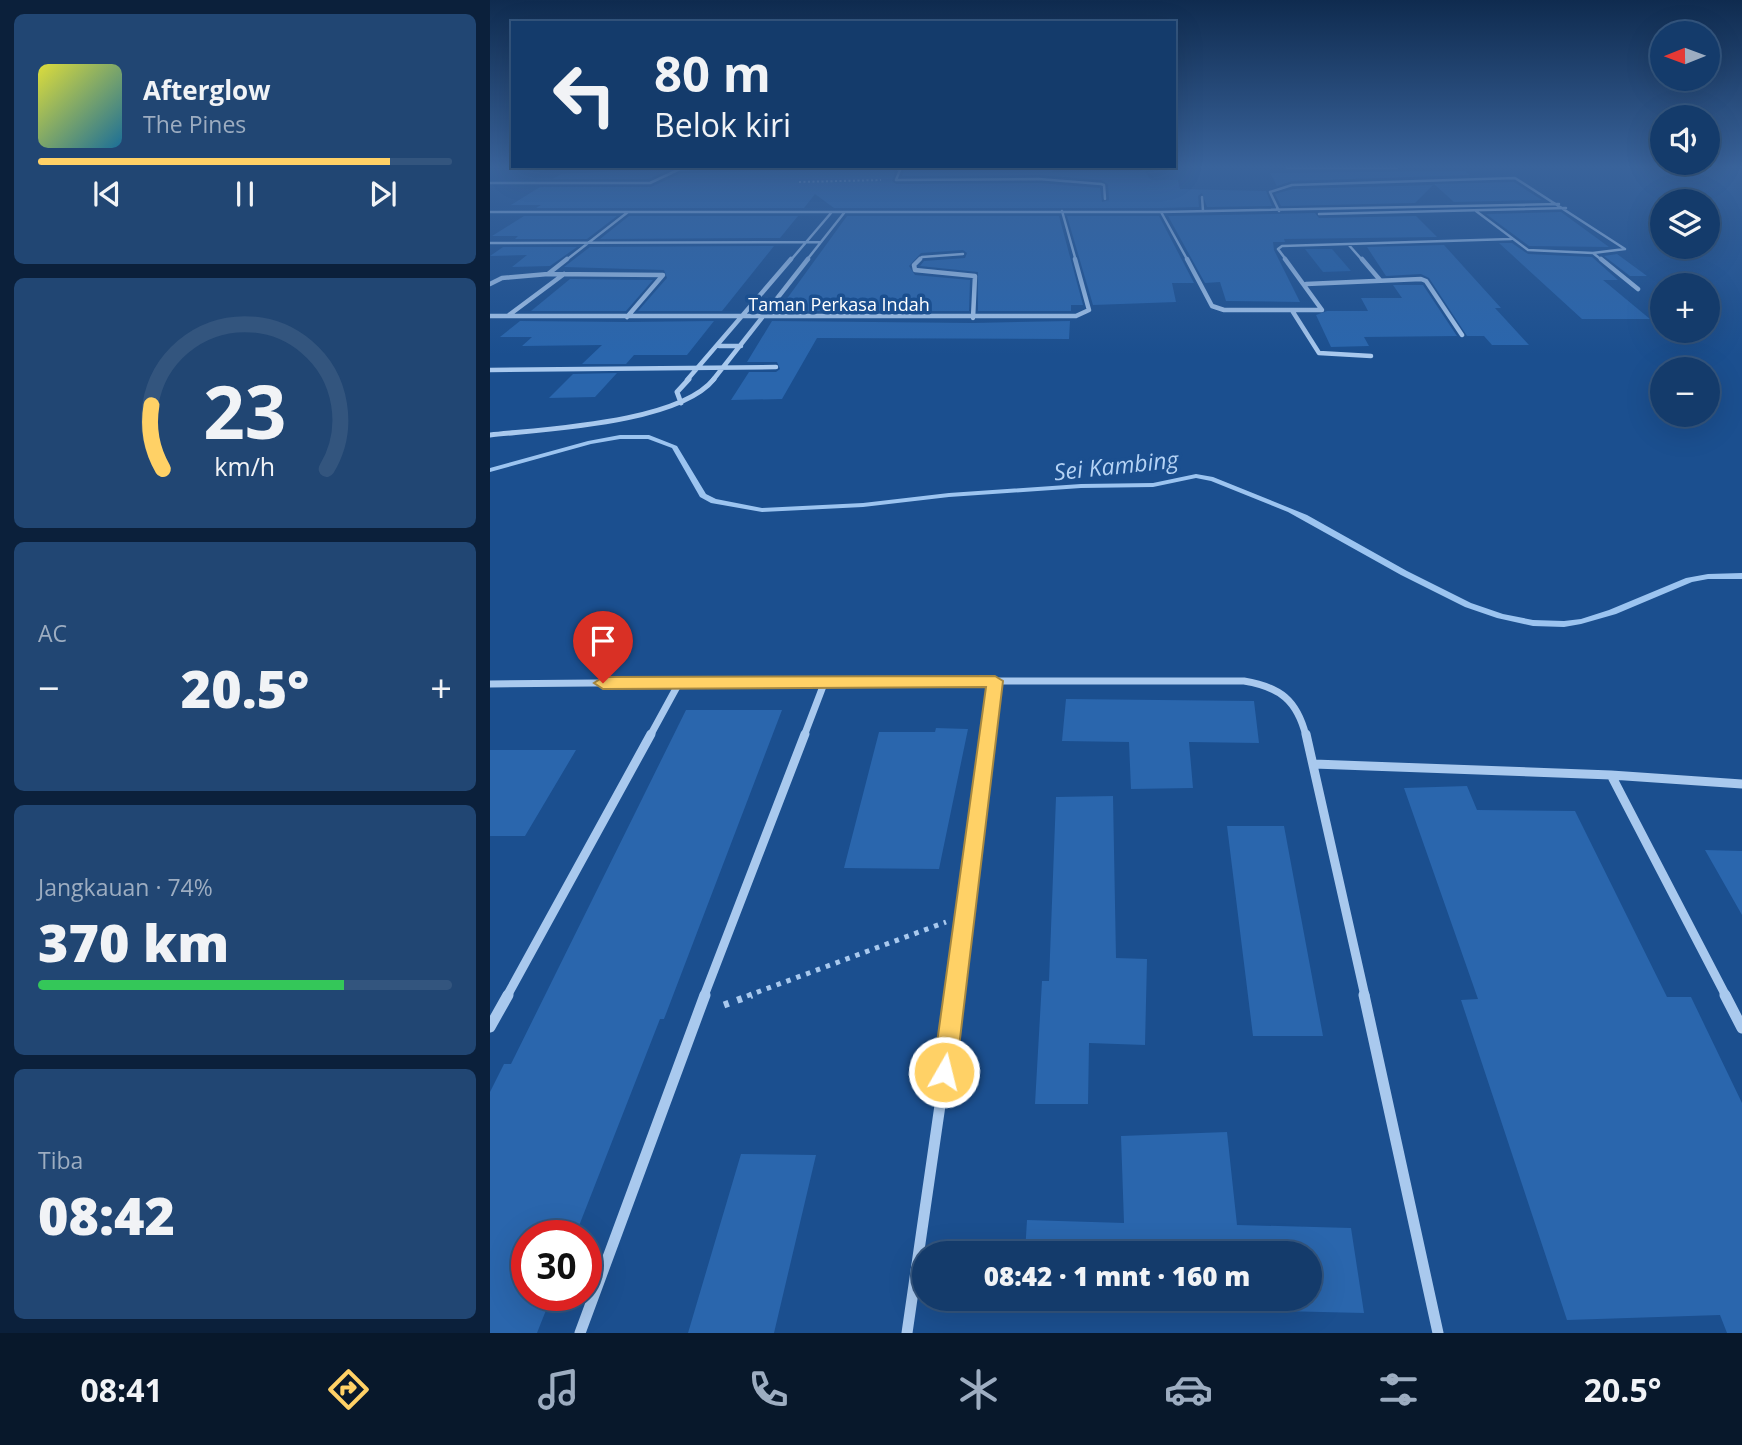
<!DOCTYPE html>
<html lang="id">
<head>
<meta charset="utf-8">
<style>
  :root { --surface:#143b6b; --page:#214673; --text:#f1f3f6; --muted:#9dadc1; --line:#33557e; --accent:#ffd166 }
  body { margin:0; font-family:"Open Sans",sans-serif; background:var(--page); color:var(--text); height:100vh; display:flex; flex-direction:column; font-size:26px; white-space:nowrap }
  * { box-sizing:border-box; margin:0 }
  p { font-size:23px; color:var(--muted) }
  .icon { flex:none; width:38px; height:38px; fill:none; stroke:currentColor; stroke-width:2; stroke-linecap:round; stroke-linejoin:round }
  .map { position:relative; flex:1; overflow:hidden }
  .sheet { display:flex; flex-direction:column; gap:14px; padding:14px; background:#0b203b; width:490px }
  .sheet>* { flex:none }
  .top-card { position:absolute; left:21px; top:21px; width:665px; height:147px; border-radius:0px; box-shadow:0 7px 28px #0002,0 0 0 2px var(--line); background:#143b6b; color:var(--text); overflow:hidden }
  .needle { width:46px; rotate:269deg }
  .buttons { position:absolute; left:1160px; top:21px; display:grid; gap:14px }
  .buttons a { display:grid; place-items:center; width:70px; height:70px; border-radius:50%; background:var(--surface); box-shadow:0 7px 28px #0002,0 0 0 2px var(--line); font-size:35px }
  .speed { position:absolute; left:21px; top:1220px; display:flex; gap:14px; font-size:35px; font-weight:700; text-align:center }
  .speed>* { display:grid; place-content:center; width:91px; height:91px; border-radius:50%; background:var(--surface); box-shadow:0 7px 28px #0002,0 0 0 2px var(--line); line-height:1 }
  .speed .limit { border:10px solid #d22; background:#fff; color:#111 }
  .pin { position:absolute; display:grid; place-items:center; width:60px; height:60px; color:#fff; margin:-72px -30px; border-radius:50% 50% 50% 0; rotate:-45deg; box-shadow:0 0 7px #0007 }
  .pin .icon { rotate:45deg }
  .me { position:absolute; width:77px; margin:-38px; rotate:8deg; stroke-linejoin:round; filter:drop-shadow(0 0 5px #0008) }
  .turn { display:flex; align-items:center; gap:24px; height:147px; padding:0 28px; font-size:32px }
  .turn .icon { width:91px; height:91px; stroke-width:2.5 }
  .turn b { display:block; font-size:49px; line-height:60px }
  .big { font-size:52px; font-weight:800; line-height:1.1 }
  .sheet .card { flex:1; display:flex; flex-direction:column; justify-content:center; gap:10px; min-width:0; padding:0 24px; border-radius:10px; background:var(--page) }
  .sheet .dial { align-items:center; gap:0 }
  .dial svg { height:182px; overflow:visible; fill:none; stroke:var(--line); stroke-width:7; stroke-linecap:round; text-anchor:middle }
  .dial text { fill:var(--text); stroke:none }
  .song { display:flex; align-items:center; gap:21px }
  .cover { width:84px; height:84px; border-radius:10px; background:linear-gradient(135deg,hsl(60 70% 55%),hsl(200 70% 35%)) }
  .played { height:7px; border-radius:4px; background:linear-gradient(90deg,var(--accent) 85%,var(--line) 85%) }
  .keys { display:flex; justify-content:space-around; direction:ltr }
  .heat { display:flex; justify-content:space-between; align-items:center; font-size:38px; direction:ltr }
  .charge { height:10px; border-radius:5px; background:linear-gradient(90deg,#34c759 74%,var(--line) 0) }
  .trip { position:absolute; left:422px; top:1241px; width:410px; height:70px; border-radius:35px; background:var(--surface); box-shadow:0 7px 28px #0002,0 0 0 2px var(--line); font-weight:800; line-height:70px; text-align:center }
  .tabs { display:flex; height:112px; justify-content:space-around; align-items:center; background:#08182b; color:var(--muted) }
  .tabs .icon { width:49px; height:49px }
  .tabs .on { color:var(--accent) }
  .tabs b { font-size:32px; color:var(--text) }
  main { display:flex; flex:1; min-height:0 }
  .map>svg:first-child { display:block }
  .green { fill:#2461a8 }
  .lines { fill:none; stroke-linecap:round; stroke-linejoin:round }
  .stream { fill:#9cc4f0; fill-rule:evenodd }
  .building { fill:#2a66ad }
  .path-far2 { stroke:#a9c9ee; stroke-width:2; stroke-dasharray:2 2.5; stroke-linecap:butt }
  .path-far1 { stroke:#a9c9ee; stroke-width:5; stroke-dasharray:4.5 6; stroke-linecap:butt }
  .path { stroke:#a9c9ee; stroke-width:7; stroke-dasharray:5 9; stroke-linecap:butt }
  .lane { stroke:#a9c9ee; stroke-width:2.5 }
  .street-far5 { stroke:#a9c9ee; stroke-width:2.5 }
  .street-far4 { stroke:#a9c9ee; stroke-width:4.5 }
  .street-far3 { stroke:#a9c9ee; stroke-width:5 }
  .street-far2 { stroke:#a9c9ee; stroke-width:7 }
  .street-far1 { stroke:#a9c9ee; stroke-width:9 }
  .street { stroke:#a9c9ee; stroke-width:11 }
  .route { fill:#ffd166; stroke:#a68842; stroke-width:2 }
  .labels { text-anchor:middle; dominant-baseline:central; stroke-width:7; stroke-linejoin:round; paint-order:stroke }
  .far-street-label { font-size:18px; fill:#fff; stroke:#1b4f8f }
  .water-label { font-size:23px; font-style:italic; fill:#b5d3f5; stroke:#1b4f8f }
</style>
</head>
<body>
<main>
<section class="sheet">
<div class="card">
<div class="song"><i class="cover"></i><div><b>Afterglow</b><p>The Pines</p></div></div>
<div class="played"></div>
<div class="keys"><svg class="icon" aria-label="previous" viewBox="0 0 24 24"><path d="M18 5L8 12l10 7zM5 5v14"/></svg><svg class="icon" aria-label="pause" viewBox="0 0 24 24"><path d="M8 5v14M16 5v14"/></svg><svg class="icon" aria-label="next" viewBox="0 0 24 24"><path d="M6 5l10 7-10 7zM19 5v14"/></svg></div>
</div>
<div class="card dial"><svg viewBox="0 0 100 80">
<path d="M14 69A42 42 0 1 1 86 69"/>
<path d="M14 69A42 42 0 0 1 9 41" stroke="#ffd166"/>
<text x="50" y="56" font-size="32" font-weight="700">23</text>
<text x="50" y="72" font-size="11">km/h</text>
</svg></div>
<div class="card"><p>AC</p>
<div class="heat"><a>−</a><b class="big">20.5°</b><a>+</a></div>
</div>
<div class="card"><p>Jangkauan · 74%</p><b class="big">370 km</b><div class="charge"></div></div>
<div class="card"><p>Tiba</p><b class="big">08:42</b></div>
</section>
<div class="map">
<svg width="1252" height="1333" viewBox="0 0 1252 1333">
  <rect width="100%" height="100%" fill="#1b4f8f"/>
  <!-- green -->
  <path class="green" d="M815 249H842L861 271 833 272Z"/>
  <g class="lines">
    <!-- stream -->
    <path class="stream" d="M130 435H159L187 446 216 494 226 499 272 508 373 503 459 493 591 484 663 483 706 474 723 477 817 515 917 571 981 603 1013 614 1043 620 1074 621 1091 619 1119 610 1196 578 1218 574 1252 573V579H1218L1202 582 1126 614 1091 624 1074 627 1043 626 1007 618 975 607 911 575 798 512 721 481 706 478 663 487 591 488 459 497 373 507 272 512 221 503 210 497 182 448 158 439H130L101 444 0 472V468L98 441Z"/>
  </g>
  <!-- building -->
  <path class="building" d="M540 168 563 169 562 172 655 171 661 180H688L690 189 776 191 782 206 717 207 712 193 708 196 709 207 671 208H344L325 194 314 208H46L51 205H21L50 187H161L191 173 380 169H401L405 172 402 181 406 184 549 183 610 188 612 202 619 200 618 184 611 180 549 175 412 176 414 169Z
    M128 171H176L159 179H63L71 174Z
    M975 171 980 175 802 181 787 186 780 173Z
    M1024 182 1052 200 964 202 944 184Z
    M943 185 925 203 791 206 785 194 803 189Z
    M1071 212 1119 247 1039 246 996 214Z
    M825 213 829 218 926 216 947 237 794 239 795 242H783L784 250 810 302 736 301 730 282 715 283 678 216Z
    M34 216H127L97 239H25L28 236H2Z
    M139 216H308L290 238 110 239Z
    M357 216H569L593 305H581V311H488V272L430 266 434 261 475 258 477 253 473 250 431 253 419 266 425 275 480 280 479 311H288Z
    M577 216H669L704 283H682L686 302 603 305Z
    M1009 243H1022L1038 254 1102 257 1128 280H1113L1160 319H1092Z
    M954 245 1011 308H1005L1039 345H1002L994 336H977L939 278 931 274 896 276 877 247Z
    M284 246 232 311H148L177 278 174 270 74 267 100 247Z
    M13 247H87L60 266 22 267 37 255 0 256Z
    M1127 254 1157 276H1140L1114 256Z
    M80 279 163 280 136 311H41Z
    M903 285H933L967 336 874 337 879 346 841 347 826 315 837 311H878L871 298H912Z
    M30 321 137 322 224 321 197 355H144L136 364H92L112 345 32 346 42 337H10Z
    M282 321 483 323 580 321 579 339 327 338 292 399 241 400 259 372H286L290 369 287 362H257Z
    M127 373 105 397 59 398 83 374Z
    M576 699 764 701 769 743 699 742 703 788 641 789 639 742 572 741Z
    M196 710H292L174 1019H170L85 1236H37V1295H62L47 1333H0V1092L14 1064H21Z
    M446 728 478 729 449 869 354 868 389 732H445Z
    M0 750H86L35 836H0Z
    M977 786 987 810 1085 811 1177 997H1201L1252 1103V1333H1237L1230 1315 1077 1320 971 1000 988 999 914 788Z
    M623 796 626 958 657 959 655 1045 599 1043 598 1104H545L552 981H559L566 797Z
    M737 826H794L833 1036H763Z
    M1215 850 1252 851V915Z
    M737 1132 747 1225 861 1228 874 1313 530 1305 531 1298H819V1253H535L537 1220 634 1223 631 1136Z
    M251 1154 326 1155 284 1333H198Z"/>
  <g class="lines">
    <!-- path-far2 -->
    <path class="path-far2" d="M309 182 391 180"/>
    <!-- path-far1 -->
    <path class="path-far1" d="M257 996 456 922"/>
    <!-- path -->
    <path class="path" d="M234 1005 262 995"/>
    <!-- lane -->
    <path class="lane" d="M712 197 713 211"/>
    <!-- street-far5 -->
    <path class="street-far5" d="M405 168 410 170 406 180 549 179 611 184 614 185 615 199
      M797 168H907
      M0 183H160L190 169 296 168
      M572 211 586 261
      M789 211 780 192 802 185 1025 178 1135 249 1103 253
      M986 211 1038 250 1103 253 1113 261
      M0 212H671L1069 204
      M671 212 698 261
      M829 214 1076 208
      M0 243 331 242
      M858 244 873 261
      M75 261 138 212
      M300 261 341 213
      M316 261 354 213
      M428 261 432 257 473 254
      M797 261 788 249 792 246 1021 239"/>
    <!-- street-far4 -->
    <path class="street-far4" d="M77 259 58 274 173 275 137 317
      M430 259 424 265 425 270 485 276 483 318
      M697 259 722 306 734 310H832L795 259
      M872 259 890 280
      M1111 259 1148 289
      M0 284 12 278 58 274
      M816 284 931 279 936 281 972 335
      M803 312 829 353 881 356
      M19 315 74 274
      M0 316H586L599 310 585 259
      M229 346H251
      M0 370 286 367
      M197 380 301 259
      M223 380 318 259"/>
    <!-- street-far3 -->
    <path class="street-far3" d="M191 403 187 392 199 379
      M0 435C55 429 189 423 224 379"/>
    <!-- street-far2 -->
    <path class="street-far2" d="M335 681H505L498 736
      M505 681H754C790 687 807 700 816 736
      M0 684 335 681 314 736
      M160 736 189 683"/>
    <!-- street-far1 -->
    <path class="street-far1" d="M816 734 875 996
      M824 764 1121 775
      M17 996 161 734
      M214 996 315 734
      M465 996 499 734
      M1236 996 1121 775 1252 784"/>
    <!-- street -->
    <path class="street" d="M874 995 948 1333
      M1235 995 1252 1028
      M0 1027 18 995
      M90 1333 215 995
      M417 1333 466 995"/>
  </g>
  <!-- sky -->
  <linearGradient id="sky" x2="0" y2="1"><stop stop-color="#0f2b4f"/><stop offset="0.47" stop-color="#39639b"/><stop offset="1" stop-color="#39639b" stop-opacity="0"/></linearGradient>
  <rect width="1252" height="355" fill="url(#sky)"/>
  <!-- route -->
  <path class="route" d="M505 676 513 681 466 1072 463 1080 454 1083 446 1080 443 1072 496 687 113 689 104 683 113 677Z"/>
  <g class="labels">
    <!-- far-street labels -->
    <g class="far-street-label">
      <text x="349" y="304">Taman Perkasa Indah</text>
    </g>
    <!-- water labels -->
    <g class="water-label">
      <text transform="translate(626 465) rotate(-6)">Sei Kambing</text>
    </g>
  </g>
</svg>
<div class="buttons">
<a><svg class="needle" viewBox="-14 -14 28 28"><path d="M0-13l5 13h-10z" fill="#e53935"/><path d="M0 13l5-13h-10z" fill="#9dadc1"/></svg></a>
<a><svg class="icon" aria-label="sound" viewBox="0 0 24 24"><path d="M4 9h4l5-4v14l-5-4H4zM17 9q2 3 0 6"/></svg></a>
<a><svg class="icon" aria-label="layers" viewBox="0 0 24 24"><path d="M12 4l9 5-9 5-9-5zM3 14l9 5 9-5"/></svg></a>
<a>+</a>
<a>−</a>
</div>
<div class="speed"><div class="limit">30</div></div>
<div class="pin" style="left:113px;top:683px;background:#d93025"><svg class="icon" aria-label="arrive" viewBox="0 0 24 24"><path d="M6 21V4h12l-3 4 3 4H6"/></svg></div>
<svg class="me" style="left:454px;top:1072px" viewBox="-20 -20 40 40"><circle r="17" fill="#ffd166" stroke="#fff" stroke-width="3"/><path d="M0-11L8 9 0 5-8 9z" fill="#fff"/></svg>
<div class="trip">08:42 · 1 mnt · 160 m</div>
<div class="top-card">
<div class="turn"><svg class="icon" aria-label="left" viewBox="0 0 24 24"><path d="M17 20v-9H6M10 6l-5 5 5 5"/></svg><div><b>80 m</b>Belok kiri</div></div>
</div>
</div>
</main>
<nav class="tabs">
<b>08:41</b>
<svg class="icon on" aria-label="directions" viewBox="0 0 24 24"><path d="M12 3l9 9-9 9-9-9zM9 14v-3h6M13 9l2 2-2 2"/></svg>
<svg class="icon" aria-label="music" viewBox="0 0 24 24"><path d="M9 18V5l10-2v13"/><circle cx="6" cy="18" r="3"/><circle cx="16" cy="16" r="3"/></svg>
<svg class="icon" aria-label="phone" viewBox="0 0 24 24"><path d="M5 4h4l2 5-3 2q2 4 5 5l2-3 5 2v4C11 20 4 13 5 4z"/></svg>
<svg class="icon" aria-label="climate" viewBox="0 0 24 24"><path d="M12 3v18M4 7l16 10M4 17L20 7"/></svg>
<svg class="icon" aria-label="car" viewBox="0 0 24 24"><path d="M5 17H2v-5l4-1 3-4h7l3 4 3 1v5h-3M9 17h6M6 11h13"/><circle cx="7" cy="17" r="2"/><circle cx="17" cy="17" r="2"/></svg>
<svg class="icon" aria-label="filters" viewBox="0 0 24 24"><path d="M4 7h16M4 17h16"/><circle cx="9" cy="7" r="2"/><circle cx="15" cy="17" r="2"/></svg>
<b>20.5°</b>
</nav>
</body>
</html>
